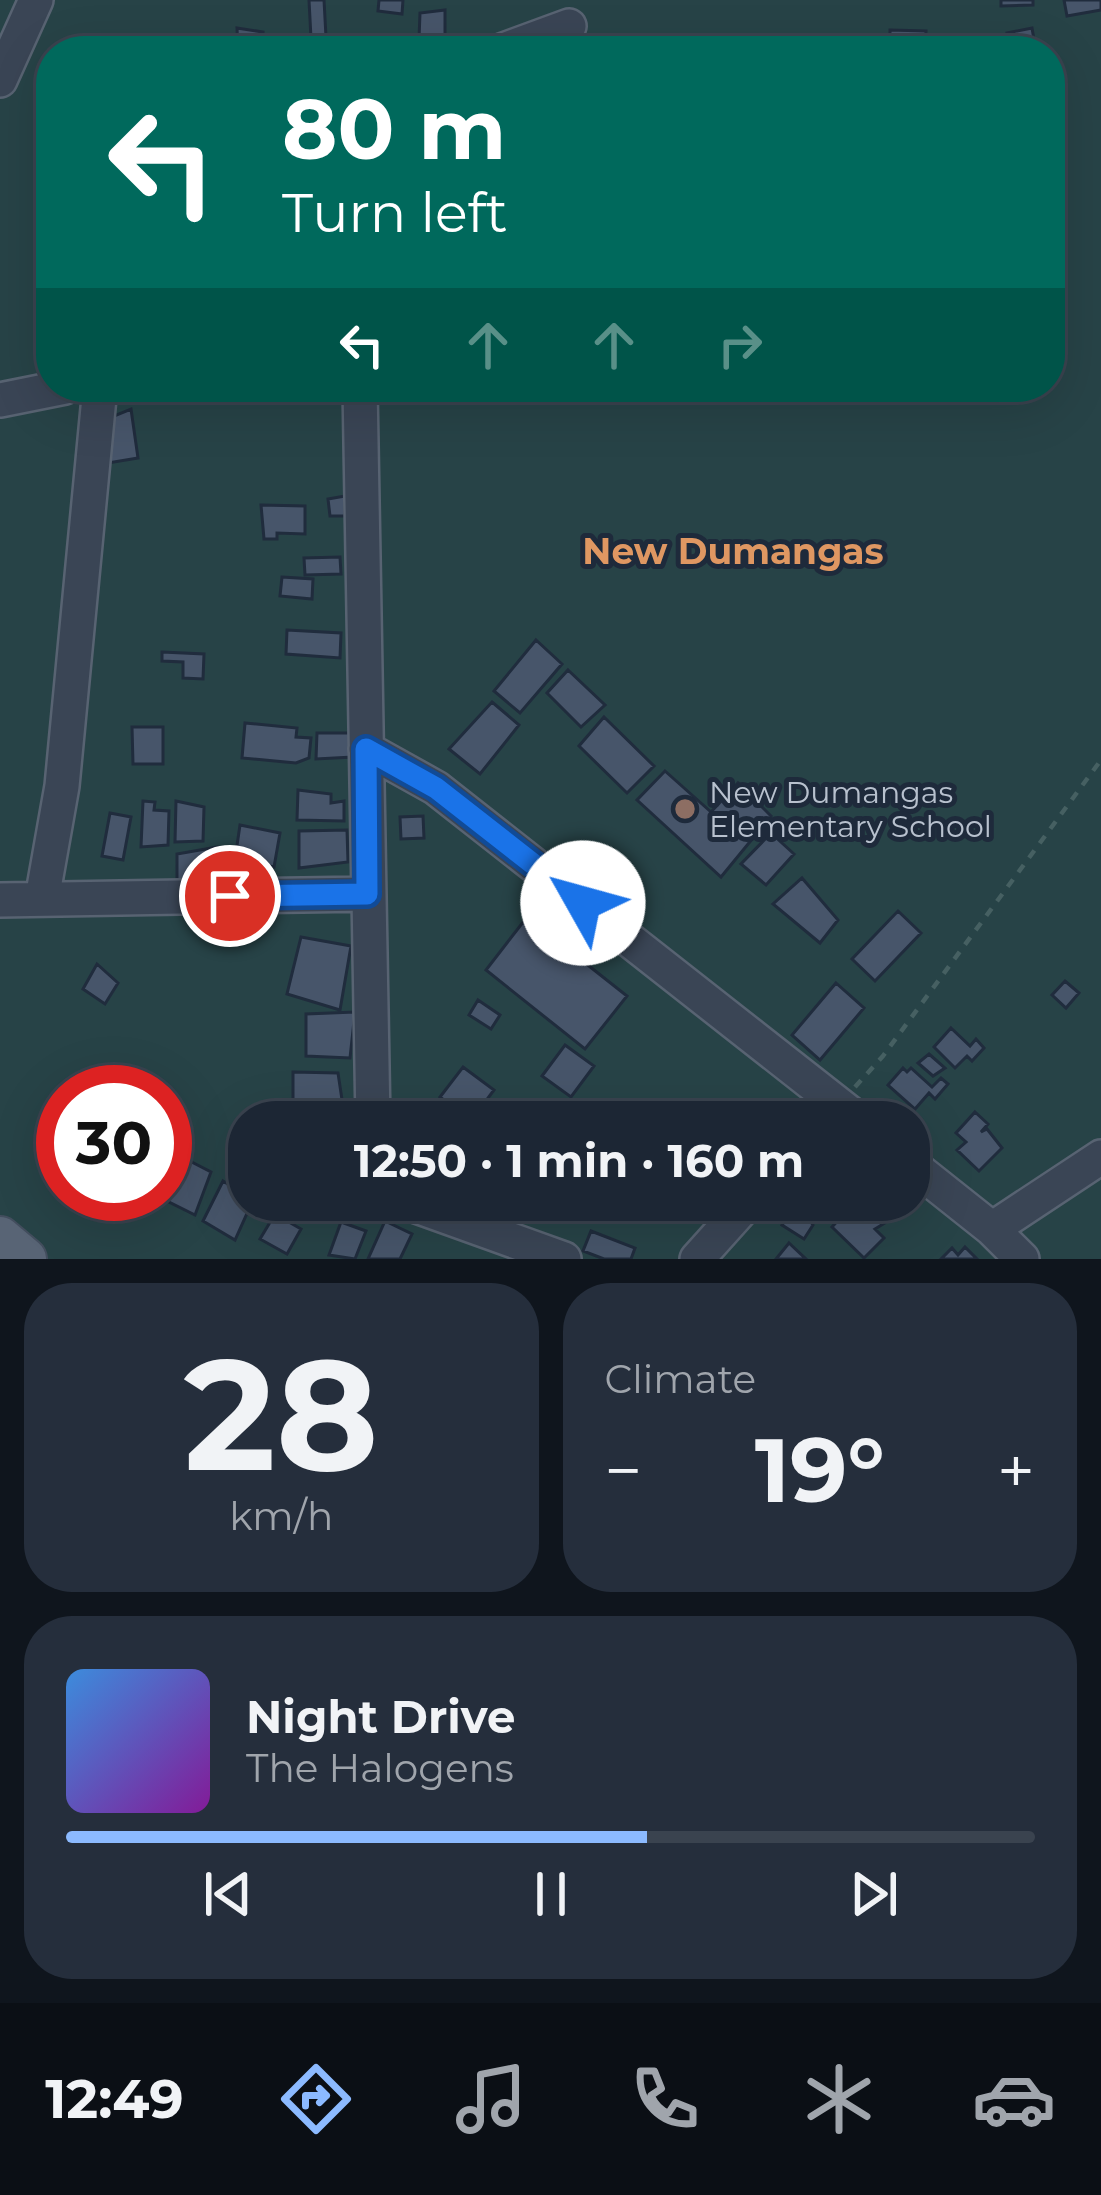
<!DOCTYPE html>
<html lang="en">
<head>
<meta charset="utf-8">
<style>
  :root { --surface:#1c2634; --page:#252e3c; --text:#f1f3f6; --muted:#a0a5ac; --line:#3a434f; --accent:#8cbaff }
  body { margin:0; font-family:Montserrat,sans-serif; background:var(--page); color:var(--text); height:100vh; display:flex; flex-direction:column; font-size:45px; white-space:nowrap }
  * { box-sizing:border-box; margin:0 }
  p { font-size:39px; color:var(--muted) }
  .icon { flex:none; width:66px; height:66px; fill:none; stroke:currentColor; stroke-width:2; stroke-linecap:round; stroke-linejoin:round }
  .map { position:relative; height:1259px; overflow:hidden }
  .side { display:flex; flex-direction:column; gap:24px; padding:24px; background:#0f151d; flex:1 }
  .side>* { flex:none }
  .top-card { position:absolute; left:36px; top:36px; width:1029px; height:366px; border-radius:48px; box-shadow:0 12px 48px #0002,0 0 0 3px var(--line); background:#00695c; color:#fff; overflow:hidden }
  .speed { position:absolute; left:36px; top:1065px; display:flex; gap:24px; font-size:60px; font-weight:700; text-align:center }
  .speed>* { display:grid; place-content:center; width:156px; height:156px; border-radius:50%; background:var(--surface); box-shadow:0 12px 48px #0002,0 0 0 3px var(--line); line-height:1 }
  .speed .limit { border:18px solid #d22; background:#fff; color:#111 }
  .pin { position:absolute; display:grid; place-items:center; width:102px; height:102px; color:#fff; margin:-51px; border:6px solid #fff; border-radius:50%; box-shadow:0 3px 12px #0007 }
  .me { position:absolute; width:132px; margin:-66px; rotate:308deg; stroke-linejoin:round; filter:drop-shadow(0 0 9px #0008) }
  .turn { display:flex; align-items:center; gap:42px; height:252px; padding:0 48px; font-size:54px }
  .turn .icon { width:156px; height:156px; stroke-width:2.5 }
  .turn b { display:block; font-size:84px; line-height:102px }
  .lanes { display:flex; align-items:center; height:114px; padding:0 48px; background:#0003; justify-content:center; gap:60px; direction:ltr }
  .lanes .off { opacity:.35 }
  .big { font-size:90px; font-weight:700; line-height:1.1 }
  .side .widget { flex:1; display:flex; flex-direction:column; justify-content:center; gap:18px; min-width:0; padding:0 42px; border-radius:48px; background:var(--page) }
  .side .dial { align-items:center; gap:0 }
  .dial b { font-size:156px; line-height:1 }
  .song { display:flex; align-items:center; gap:36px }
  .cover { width:144px; height:144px; border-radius:18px; background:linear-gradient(135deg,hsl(210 70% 55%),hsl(290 70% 35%)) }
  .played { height:12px; border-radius:6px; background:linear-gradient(90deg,var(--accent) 60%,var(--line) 60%) }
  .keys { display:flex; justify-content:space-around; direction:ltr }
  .heat { display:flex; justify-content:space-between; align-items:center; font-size:66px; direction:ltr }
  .side .tiles { flex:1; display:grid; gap:24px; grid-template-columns:1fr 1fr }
  .widget:last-child { grid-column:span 2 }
  .trip { position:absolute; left:228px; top:1101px; width:702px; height:120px; border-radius:48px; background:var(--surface); box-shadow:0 12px 48px #0002,0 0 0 3px var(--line); font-weight:700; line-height:120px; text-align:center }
  .menu { display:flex; height:192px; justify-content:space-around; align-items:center; background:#0b0f15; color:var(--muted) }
  .menu .icon { width:84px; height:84px }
  .menu .selected { color:var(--accent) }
  .menu b { font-size:54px; color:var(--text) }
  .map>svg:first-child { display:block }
  .green { fill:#274347; fill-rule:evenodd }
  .building { fill:#47556a; stroke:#202c3d; stroke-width:3 }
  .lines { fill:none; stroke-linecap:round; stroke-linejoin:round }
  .minor-casing { stroke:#586372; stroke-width:38 }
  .major-casing { stroke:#434e5e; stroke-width:46 }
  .path { stroke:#466062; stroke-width:4.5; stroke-dasharray:9 9; stroke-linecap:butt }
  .minor { stroke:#3a4555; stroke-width:33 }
  .major { stroke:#586475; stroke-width:42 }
  .route-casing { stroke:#114b97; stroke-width:30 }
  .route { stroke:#1a73e8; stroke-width:21 }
  .education-dot { fill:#8d6e63; stroke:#1e2a3b; stroke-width:4.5 }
  .labels { text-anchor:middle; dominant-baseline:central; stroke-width:10; stroke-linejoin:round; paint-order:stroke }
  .poi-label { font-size:30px; fill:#b8c1ce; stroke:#1e2a3b; text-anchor:start }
  .quarter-label { font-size:36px; font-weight:bold; fill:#df9762; stroke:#1e2a3b }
</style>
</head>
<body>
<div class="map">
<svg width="1101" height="1259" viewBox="0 0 1101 1259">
  <rect width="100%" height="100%" fill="#253346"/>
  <!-- green -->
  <path class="green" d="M0 0H1101V1259H0ZM51 51H1050V387H51ZM63 1092H165V1194H63ZM249 1122H909V1200H249Z"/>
  <!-- building -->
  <path class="building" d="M309 0H324L326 37 311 38Z
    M379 0H403L402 14 378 11Z
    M1001 0H1033V5L1001 6Z
    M1064 0H1101V10L1067 16Z
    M445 10V39H419L420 13Z
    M237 28 263 32 262 51H238Z
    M1032 28 1036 51H1010L1007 33Z
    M890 30 926 31 925 51H890Z
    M389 387H426L422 399Z
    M131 409 138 458 102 464 109 418Z
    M345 496V516H330L328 499Z
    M261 505 305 506V534L277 533V539H264Z
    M340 557 341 574 305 575 304 558Z
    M282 577 313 579 312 599 280 596Z
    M287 630 341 633 340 658 286 654Z
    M536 640 562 664 520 713 494 691Z
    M162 652 204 654 203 679 183 678V662L162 661Z
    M568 670 605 705 581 727 547 693Z
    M492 702 519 725 480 774 449 749Z
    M604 717 654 766 627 793 579 746Z
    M245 723 297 728 296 737 311 738 309 758 296 763 242 758Z
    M132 727H163V764H133Z
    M317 733H353V757L316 759Z
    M665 771 711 812 738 783 771 816 721 877 637 800Z
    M298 790 331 794V803L344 801V821L297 820Z
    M143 801 155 802 154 810 169 811 168 845 141 847Z
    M176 801 204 807 203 841 175 842Z
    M110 813 131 817 123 860 102 856Z
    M423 816 424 838 401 839 400 817Z
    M240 825 280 833 274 867 235 859Z
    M347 830 348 862 299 868V831Z
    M771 833 794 854 766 885 741 864Z
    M217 847 219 889 205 890 201 879 177 881V854Z
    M802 878 838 920 820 943 773 904Z
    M898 911 921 933 875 981 852 959Z
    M527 917 627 996 585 1049 486 970Z
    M301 937 351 946 340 1010 287 994Z
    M97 964 118 983 105 1004 83 989Z
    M1065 981 1079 993 1066 1008 1052 995Z
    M836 983 864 1008 820 1060 792 1035Z
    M478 1000 500 1015 491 1029 469 1015Z
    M355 1012 350 1058 306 1056V1014Z
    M951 1028 970 1046 976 1039 984 1048 972 1061 967 1056 955 1068 934 1047Z
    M565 1045 594 1066 571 1097 542 1076Z
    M929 1054 945 1068 933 1076 918 1063Z
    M463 1067 494 1090 471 1121 440 1097Z
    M903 1068 907 1072 911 1068 932 1087 941 1078 948 1084 935 1099 929 1093 915 1109 888 1085Z
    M293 1072 338 1073 344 1113 293 1114Z
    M975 1112 988 1124 981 1132 987 1129 1002 1148 979 1171 957 1150 966 1142 956 1133Z
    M182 1157 211 1172 195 1215 161 1198Z
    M223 1181 253 1200 235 1240 203 1221Z
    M856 1201 876 1221 881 1214 888 1221 875 1229 884 1238 864 1258 832 1227Z
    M798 1204 813 1225 804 1239 782 1225Z
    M275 1214 301 1229 287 1254 260 1239Z
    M385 1221 412 1234 400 1259H368Z
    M341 1222 366 1231 355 1259 329 1255Z
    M591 1231 635 1248 631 1259H604L583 1251Z
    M789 1243 806 1259H776Z
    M965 1247 977 1259H941L952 1248 958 1255Z"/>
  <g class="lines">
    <!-- minor casing -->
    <g class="minor-casing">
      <path id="minor" d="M501 51 569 26
        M0 80 36 0
        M360 387 373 1122
        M0 400 65 387
        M366 749 436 788 861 1122
        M42 899 62 786 100 387
        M0 900 367 894
        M909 1163 992 1229 1022 1259
        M400 1200 564 1259
        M992 1229 1101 1157
        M697 1259 750 1200"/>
    </g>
    <!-- major casing -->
    <g class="major-casing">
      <path id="major" d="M0 1238 25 1259"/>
    </g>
    <!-- path -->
    <path class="path" d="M855 1087 883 1056 1101 760"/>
    <!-- minor -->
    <use href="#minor" class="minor"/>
    <!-- major -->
    <use href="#major" class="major"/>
  </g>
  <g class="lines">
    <!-- route casing -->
    <g class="route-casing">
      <path id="route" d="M230 896 367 894 366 749 436 788 583 903"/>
    </g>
    <!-- route -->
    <use href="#route" class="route"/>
  </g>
  <!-- markers -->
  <circle class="education-dot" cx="685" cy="809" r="12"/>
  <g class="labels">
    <!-- poi labels -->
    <g class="poi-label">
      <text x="709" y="792">New Dumangas<tspan x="709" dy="34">Elementary School</tspan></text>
    </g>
    <!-- quarter labels -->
    <g class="quarter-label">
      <text x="733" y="551">New Dumangas</text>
    </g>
  </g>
</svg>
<div class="speed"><div class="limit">30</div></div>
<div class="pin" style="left:230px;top:896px;background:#d93025"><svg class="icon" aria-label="arrive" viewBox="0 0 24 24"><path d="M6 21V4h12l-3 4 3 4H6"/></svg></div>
<svg class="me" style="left:583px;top:903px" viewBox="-20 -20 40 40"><circle r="19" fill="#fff"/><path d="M0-13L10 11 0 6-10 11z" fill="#1a73e8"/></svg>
<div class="trip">12:50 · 1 min · 160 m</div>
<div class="top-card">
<div class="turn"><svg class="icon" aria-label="left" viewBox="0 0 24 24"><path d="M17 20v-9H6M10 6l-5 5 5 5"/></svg><div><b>80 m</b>Turn left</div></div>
<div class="lanes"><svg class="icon" aria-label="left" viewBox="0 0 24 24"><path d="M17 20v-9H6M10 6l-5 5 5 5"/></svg><svg class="icon off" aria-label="ahead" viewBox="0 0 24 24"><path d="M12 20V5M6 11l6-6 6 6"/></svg><svg class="icon off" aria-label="ahead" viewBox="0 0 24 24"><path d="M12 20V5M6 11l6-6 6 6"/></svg><svg class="icon off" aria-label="right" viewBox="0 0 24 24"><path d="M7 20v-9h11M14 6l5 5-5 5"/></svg></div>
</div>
</div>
<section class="side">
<div class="tiles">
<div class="widget dial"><b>28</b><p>km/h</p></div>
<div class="widget"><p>Climate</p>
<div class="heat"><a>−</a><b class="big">19°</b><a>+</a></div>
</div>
<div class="widget">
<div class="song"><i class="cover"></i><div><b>Night Drive</b><p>The Halogens</p></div></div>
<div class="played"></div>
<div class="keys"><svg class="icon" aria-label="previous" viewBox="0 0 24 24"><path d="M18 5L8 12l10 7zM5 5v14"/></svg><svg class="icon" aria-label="pause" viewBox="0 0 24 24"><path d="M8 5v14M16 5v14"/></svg><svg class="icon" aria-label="next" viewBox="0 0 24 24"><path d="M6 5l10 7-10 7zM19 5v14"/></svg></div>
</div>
</div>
</section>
<nav class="menu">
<b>12:49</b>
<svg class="icon selected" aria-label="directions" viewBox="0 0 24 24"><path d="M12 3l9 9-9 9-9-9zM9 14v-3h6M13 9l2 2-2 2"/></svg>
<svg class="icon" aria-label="music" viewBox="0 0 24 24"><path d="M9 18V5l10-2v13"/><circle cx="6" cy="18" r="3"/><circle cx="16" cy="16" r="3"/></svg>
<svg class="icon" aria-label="phone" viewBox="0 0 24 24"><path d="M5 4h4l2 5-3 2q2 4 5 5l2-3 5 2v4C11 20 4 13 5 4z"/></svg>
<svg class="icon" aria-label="climate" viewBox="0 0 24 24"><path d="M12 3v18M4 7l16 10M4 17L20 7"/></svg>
<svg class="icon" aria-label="car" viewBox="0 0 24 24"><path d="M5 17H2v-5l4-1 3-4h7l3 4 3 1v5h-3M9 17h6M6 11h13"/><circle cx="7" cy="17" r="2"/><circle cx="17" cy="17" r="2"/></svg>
</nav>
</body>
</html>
